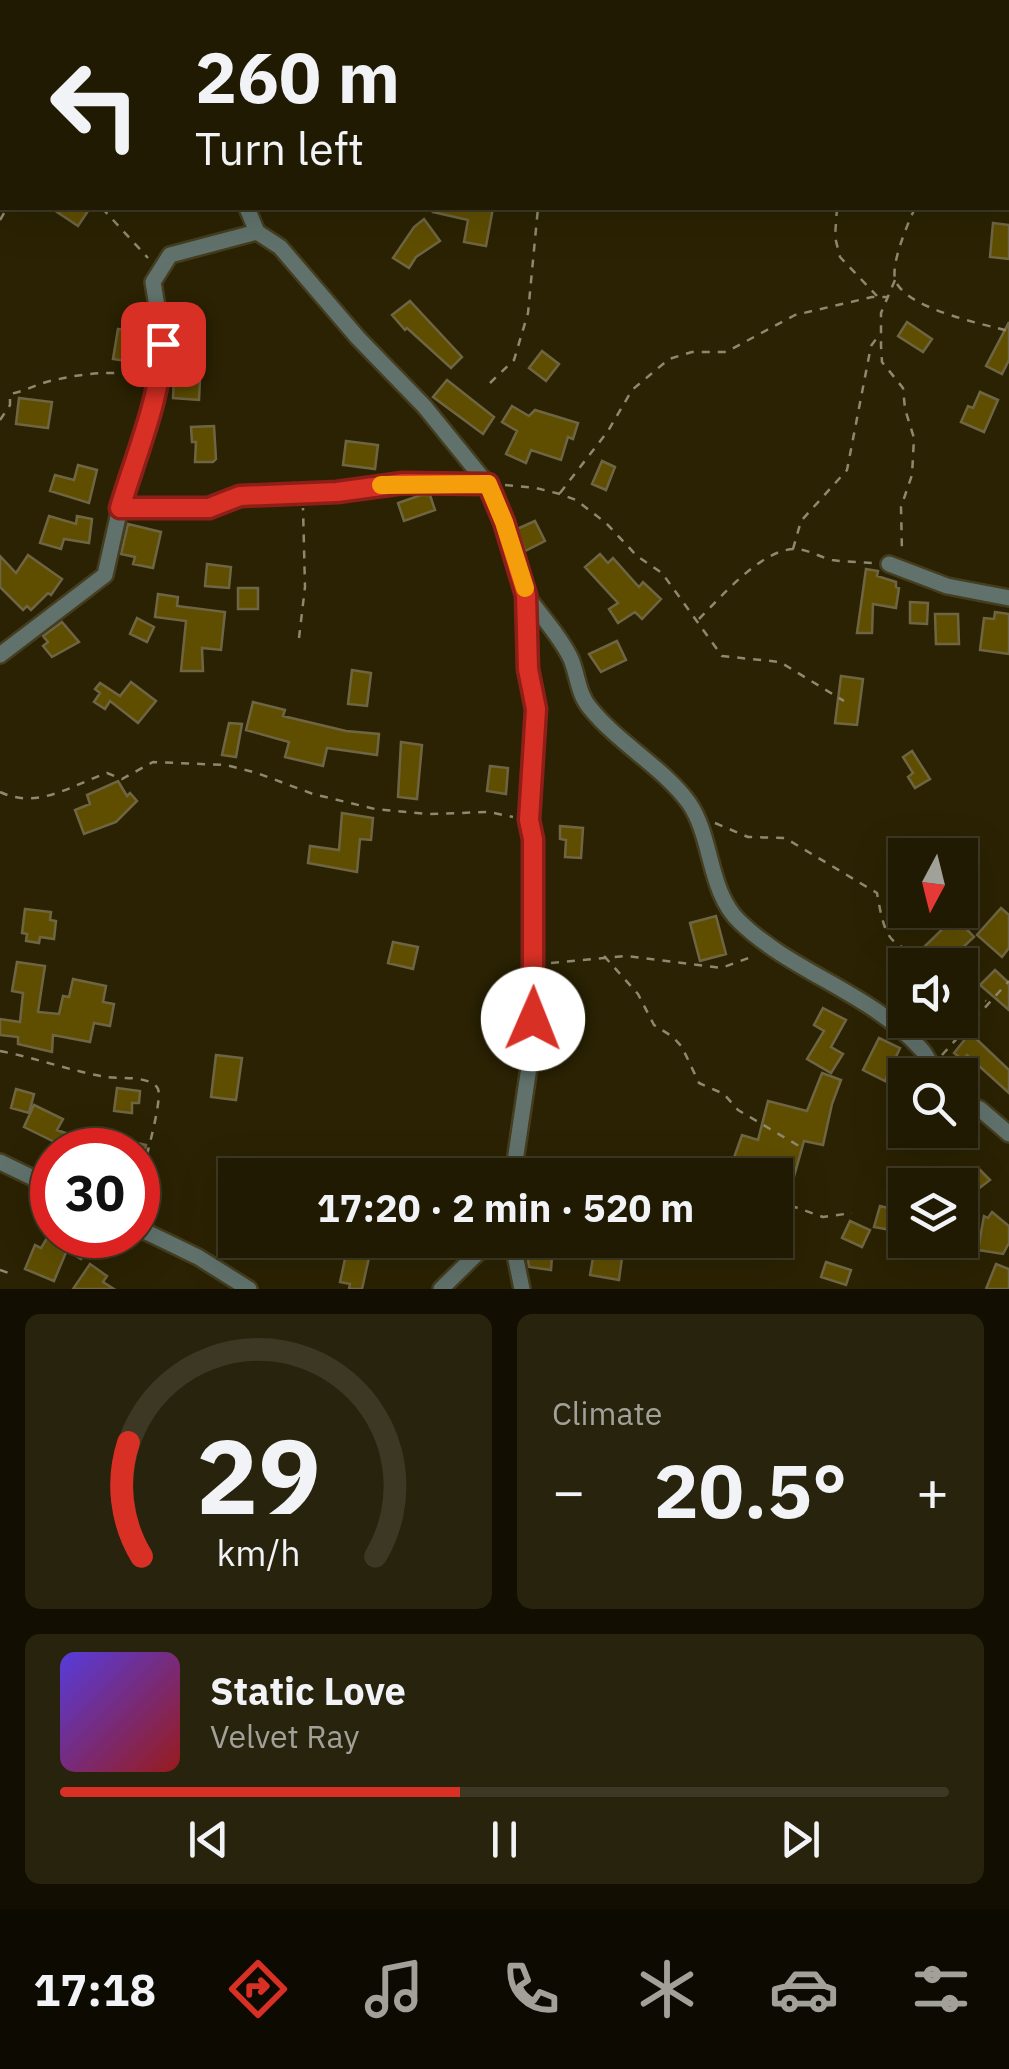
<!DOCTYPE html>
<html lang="en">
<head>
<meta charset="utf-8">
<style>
  :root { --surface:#201a02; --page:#28230c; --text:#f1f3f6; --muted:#a2a199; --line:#3d3824; --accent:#d93025 }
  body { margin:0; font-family:"IBM Plex Sans",sans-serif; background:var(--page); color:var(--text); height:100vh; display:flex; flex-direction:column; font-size:38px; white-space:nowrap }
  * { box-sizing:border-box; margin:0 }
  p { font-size:32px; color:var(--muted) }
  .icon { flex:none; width:55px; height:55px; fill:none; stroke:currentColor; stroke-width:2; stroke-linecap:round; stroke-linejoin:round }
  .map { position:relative; height:1289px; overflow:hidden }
  .drawer { display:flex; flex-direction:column; gap:25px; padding:25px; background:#120e01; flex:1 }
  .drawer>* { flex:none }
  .top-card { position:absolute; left:0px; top:0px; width:1010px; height:210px; box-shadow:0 10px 40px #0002,0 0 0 2px var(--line); background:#201a02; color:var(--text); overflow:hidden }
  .needle { width:65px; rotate:187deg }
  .fabs { position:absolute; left:888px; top:838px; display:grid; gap:20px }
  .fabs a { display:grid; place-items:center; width:90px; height:90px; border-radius:0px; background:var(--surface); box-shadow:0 10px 40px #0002,0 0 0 2px var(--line); font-size:50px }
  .speed { position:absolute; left:30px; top:1128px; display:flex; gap:20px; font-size:50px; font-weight:700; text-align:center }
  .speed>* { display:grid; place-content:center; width:130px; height:130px; border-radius:50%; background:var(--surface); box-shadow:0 10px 40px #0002,0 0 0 2px var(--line); line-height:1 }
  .speed .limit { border:15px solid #d22; background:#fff; color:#111 }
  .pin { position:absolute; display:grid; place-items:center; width:85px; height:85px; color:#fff; margin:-42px; border-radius:20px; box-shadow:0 5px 15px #0006 }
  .me { position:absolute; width:110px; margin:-55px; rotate:1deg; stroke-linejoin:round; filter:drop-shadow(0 0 8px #0008) }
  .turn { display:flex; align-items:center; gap:35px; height:210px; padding:0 30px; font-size:45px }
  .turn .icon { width:130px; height:130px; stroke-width:2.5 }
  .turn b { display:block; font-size:70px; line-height:85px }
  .big { font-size:75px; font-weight:700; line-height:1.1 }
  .drawer .tile { flex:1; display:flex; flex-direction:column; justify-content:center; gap:15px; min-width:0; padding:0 35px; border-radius:15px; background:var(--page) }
  .drawer .dial { align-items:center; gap:0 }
  .dial svg { height:260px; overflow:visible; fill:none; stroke:var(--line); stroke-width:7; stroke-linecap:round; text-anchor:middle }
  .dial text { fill:var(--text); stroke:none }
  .song { display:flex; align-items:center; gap:30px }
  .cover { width:120px; height:120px; border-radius:15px; background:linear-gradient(135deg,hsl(250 70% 55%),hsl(0 70% 35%)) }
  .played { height:10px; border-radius:5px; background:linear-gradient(90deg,var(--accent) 45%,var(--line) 45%) }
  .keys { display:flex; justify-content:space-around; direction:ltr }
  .heat { display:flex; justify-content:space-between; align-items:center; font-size:55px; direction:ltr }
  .drawer .tiles { flex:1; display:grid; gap:25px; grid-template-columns:1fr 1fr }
  .tile:last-child { grid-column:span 2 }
  .trip { position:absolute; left:218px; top:1158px; width:575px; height:100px; border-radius:0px; background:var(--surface); box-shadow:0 10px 40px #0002,0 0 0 2px var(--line); font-weight:700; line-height:100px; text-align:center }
  .menu { display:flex; height:160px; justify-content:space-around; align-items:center; background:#0d0a01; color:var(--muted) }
  .menu .icon { width:70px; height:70px }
  .menu .selected { color:var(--accent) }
  .menu b { font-size:45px; color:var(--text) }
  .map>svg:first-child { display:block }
  .building { fill:#5f4e00; stroke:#6e6544; stroke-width:2.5 }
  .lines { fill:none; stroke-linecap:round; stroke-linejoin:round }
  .minor-casing { stroke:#443d1f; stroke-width:20 }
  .path { stroke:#8e8870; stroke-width:2.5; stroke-dasharray:8 8; stroke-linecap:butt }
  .minor { stroke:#61726c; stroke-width:15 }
  .route-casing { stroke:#8d1f18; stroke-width:25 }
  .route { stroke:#d93025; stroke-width:18 }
  .slow { stroke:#f59e0b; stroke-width:18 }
</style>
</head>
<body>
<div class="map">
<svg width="1009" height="1289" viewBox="0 0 1009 1289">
  <rect width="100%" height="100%" fill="#2a2202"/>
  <!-- building -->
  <path class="building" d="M51 208H90L78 226Z
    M434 208H493L486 246 464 242 468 220 433 212Z
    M424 219 440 241 416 257 409 268 393 258 414 227Z
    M993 223 1009 225V259L990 257Z
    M410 301 462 357 451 368 407 328 405 330 392 315Z
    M907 322 932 339 923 352 898 336Z
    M1009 322V360L1002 374 986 366Z
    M118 329 148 334 146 343 152 344 150 359 140 357 139 363 113 359Z
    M542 351 559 364 546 381 529 368Z
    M174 377 200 379 199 400 173 398Z
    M447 380 494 417 483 434 433 397Z
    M980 392 998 400 984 432 961 422 968 406 973 408Z
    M19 398 52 402 48 428 16 424Z
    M512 406 529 416 535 410 578 423 573 439 568 437 561 460 531 450 526 463 506 454 517 431 502 422Z
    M214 426 216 459 213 462H195L196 442H192L191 427Z
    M346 441 378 445 375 469 343 465Z
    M602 461 615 467 606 490 592 484Z
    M78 465 97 470 89 503 50 491 55 475 74 480Z
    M421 495H430L435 510 404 521 398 503Z
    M49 516 76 524 77 516 92 519 89 543 64 539 61 549 40 543Z
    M535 521 545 541 525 551 517 529Z
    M128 524 161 532 153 568 133 564 135 557 121 554Z
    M600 554 608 563 613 558 639 587 643 582 661 599 642 619 635 612 618 623 609 609 618 603 585 567Z
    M28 555 62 579 51 595 48 593 31 610 27 606 23 610 0 587V556L16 573Z
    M207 564 231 567 229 588 205 586Z
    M866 569 878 571 877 576 896 582V587L899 588 896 608 873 604 872 633H857Z
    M238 588H258V609H238Z
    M158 594 178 597 177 606 225 612 221 650 202 648 203 671H181L186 621 155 617Z
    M910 602 928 603 927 624 910 623Z
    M995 612 1009 614V654L980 650 984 618 994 619Z
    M935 614H958L959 644H936Z
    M137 618 154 627 147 642 130 634Z
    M62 622 79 642 52 657 43 646 48 642 43 636Z
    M617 641 626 660 601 672 589 654Z
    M352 670 371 673 367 706 348 704Z
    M841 676 863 679 857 725 835 723Z
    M131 682 156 701 138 723 110 701 105 709 94 702 100 693 95 689 100 683 120 696Z
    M253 702 285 710 283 716 346 731 379 734 377 755 327 748 323 766 285 757 289 742 246 730Z
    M229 723 242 724 236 757 222 755Z
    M401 742 422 745 417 799 398 797Z
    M912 751 930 779 915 788 908 777 913 773 903 757Z
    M490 766 508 768 506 794 487 791Z
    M118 781 127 796 130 793 137 801 116 822 84 834 75 810 90 804 87 795Z
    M342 813 373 818 371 840 360 839 357 872 308 863 310 846 339 850Z
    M560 826 583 828 581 858 565 857 566 840 560 839Z
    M1001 908 1009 915V948L1002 957 977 935Z
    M25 909 51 912 50 920 56 921 54 939 40 937 39 943 26 941 27 934 22 933Z
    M716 916 726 954 700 961 690 923Z
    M955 917 974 937 944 965 925 946Z
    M393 942 418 947 413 969 388 963Z
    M17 962 45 966 38 1012 59 1014 63 996 69 997 73 979 106 986 103 1002 114 1004 110 1026 94 1023 90 1042 53 1035 52 1052 18 1044V1037L0 1035V1019L20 1022 23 993 12 991Z
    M995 970 1009 983V1010L980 985Z
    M823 1008 846 1020 831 1047 843 1054 831 1073 807 1059 824 1031 814 1025Z
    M970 1033 1009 1070V1093L967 1055 963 1060 954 1053Z
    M879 1038 900 1048 885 1081 863 1070Z
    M216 1055 242 1058 236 1100 211 1097Z
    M822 1073 841 1080 832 1104 823 1145 804 1141 793 1180 756 1170 754 1174 731 1166 742 1135 758 1140 768 1101 807 1111Z
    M117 1088 140 1091 139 1103H132V1113L114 1111Z
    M16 1089 34 1094 29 1113 11 1108Z
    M34 1105 63 1119 57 1130 94 1143 96 1134 146 1145 145 1150H71L24 1127Z
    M978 1168 990 1180 964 1200 960 1194V1181Z
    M880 1206 896 1210 891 1230 874 1227Z
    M992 1212 1009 1226V1243L1003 1254 978 1250 984 1216 988 1218Z
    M850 1221 870 1230 862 1247 842 1238Z
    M49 1235H97L81 1259 67 1250 54 1281 25 1269 35 1245 41 1248Z
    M525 1240H556V1257L552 1256 551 1270 529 1267Z
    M596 1240 624 1243 619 1280 590 1275Z
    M348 1245 370 1253 362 1289H349L350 1284 340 1282Z
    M826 1262 851 1270 846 1285 821 1277Z
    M90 1264 107 1276 103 1282 114 1289H73Z
    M996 1264 1009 1269V1289H986Z"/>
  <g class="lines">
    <!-- minor casing -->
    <g class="minor-casing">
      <path id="minor" d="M406 0 417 2
        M193 2V0
        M721 2 722 0
        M910 2 911 0
        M1008 128H1009
        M247 208 257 232 280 247 358 338 424 406 488 485 520 569 527 595 528 669 535 709 529 820 533 839 531 879 535 950 532 1047 513 1175
        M120 508 209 509 240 496 337 492 403 483 488 485
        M889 564 947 586 1009 598
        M527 596C541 616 561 637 571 659 578 676 578 694 590 708 619 744 664 768 689 803 713 838 708 892 740 922 793 973 871 993 921 1049 928 1056 931 1067 937 1075
        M0 655 105 575 120 508 140 450 162 365 163 343 153 282 170 255 257 232
        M960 1100 980 1109 1009 1134
        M0 1162 52 1187
        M138 1228 198 1257 249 1289
        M512 1240 522 1289
        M441 1289 491 1240"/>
    </g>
    <!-- path -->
    <path class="path" d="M987 0 988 2
      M72 2 73 0
      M0 39 2 41
      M1008 51 1009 55
      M1008 95 1009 89
      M102 208 148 258
      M837 208 835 237 840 257 877 296
      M915 208C908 223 889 267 896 282 909 309 982 324 1009 331
      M0 220 7 208
      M895 280 881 313V346L882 362 903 388 905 409 914 438 912 475 901 507 902 553
      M490 383 514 360 528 313 538 208
      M0 420 10 405V394C26 391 41 382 55 380 84 373 112 371 142 375
      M505 485 536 488 560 494 576 500 606 523 637 556 662 573 722 656 780 662 844 701
      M560 493 608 431 632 390 669 359 692 352H726L795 315 872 297H889
      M793 549 801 521 847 470 871 346 879 335
      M699 619C722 596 761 550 794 549 808 549 819 557 832 560 845 562 859 562 873 563
      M299 638 305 587 303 508
      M0 792C38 810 72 785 107 773L122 779 153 762 226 765 257 773 313 794 375 809 428 814 489 812 513 817
      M715 823 748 837 785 838 877 893C887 951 891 939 937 965
      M604 956 638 994 654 1025 673 1037 682 1047 699 1083 724 1094 738 1110 804 1149
      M551 963 626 956 721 968 754 956
      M960 981 986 1001
      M0 1051C36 1058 71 1071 106 1077 119 1079 151 1075 158 1089 163 1101 142 1172 138 1188
      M942 1055 1009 981
      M530 1161 550 1175
      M597 1175H643
      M775 1200 823 1217 852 1213
      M0 1270 14 1275"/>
    <!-- minor -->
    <use href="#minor" class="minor"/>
  </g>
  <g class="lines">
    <!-- route casing -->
    <g class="route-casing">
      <path id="route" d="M163 344C160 400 136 454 120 508H209L240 496 337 492 403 483 488 484 504 522 526 595 528 669 536 709 529 820 533 839V1019"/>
    </g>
    <!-- route -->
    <use href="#route" class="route"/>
    <!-- slow -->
    <path class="slow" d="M381 485 488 484 504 522 525 588"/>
  </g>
</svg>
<div class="fabs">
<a><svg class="needle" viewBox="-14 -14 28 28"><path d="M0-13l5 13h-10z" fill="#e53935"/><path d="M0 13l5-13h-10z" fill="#a2a199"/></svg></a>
<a><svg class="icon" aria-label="sound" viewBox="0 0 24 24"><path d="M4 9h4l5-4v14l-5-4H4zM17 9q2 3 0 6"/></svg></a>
<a><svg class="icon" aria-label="search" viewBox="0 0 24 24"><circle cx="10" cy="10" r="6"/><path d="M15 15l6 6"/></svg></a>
<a><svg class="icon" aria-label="layers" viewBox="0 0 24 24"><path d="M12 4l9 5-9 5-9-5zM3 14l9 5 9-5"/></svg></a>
</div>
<div class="speed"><div class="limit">30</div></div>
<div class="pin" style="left:163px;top:344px;background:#d93025"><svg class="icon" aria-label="arrive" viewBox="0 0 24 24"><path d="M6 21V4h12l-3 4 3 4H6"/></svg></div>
<svg class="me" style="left:533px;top:1019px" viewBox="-20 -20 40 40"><circle r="19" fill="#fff"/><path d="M0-13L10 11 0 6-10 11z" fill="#d93025"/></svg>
<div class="trip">17:20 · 2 min · 520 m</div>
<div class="top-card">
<div class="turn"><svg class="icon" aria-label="left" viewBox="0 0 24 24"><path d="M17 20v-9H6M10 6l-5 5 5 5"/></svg><div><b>260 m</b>Turn left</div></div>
</div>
</div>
<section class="drawer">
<div class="tiles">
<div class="tile dial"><svg viewBox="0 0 100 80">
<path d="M14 69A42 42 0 1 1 86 69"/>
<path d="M14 69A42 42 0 0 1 10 34" stroke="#d93025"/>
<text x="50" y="56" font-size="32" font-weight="700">29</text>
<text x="50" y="72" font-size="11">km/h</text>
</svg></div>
<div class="tile"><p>Climate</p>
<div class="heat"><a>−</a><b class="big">20.5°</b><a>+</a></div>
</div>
<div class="tile">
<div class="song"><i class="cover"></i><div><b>Static Love</b><p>Velvet Ray</p></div></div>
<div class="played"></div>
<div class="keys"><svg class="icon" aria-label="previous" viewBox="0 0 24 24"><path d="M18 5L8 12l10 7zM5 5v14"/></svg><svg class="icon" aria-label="pause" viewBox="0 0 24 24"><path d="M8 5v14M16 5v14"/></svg><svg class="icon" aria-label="next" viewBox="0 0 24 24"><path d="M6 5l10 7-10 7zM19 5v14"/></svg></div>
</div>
</div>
</section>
<nav class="menu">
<b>17:18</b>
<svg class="icon selected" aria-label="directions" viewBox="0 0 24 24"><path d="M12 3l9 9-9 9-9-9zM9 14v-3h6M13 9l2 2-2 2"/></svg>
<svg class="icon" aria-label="music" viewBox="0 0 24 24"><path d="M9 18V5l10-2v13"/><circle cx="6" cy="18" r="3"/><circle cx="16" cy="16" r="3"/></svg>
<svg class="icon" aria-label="phone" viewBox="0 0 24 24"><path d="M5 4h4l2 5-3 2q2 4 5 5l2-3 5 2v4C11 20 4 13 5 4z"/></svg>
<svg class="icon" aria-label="climate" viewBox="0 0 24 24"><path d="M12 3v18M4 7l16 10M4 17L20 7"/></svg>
<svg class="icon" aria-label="car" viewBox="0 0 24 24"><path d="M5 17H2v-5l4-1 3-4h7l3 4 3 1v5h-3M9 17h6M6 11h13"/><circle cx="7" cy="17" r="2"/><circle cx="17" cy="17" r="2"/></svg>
<svg class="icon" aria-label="filters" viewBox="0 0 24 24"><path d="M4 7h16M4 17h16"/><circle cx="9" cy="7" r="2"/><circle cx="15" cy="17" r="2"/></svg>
</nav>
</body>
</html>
